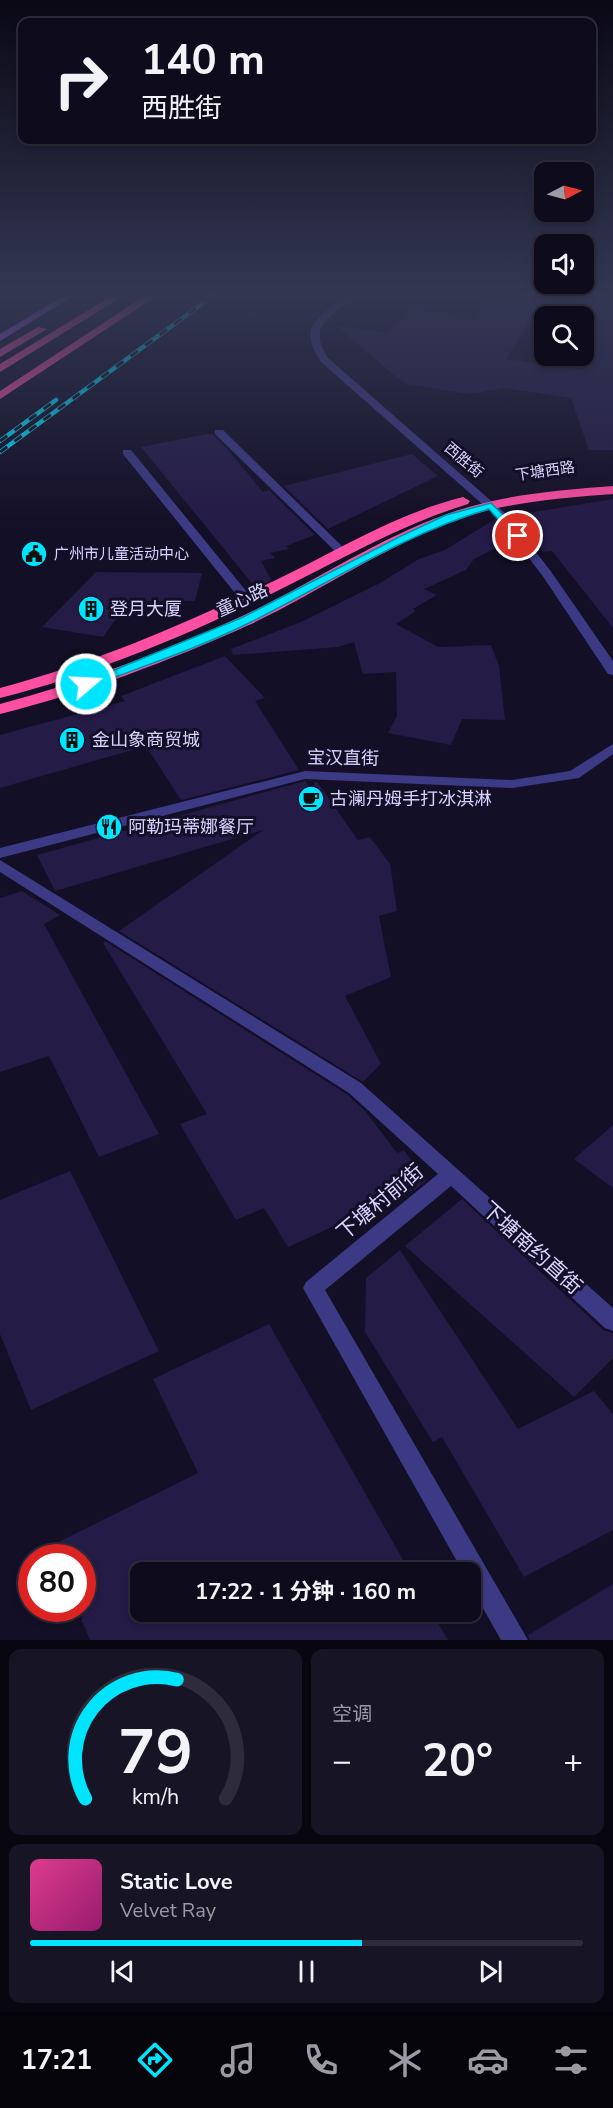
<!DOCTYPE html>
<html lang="zh">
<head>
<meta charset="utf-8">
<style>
  :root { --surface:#0e0b1c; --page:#171425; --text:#f1f3f6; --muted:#9b9ba3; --line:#2e2b3b; --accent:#00e5ff }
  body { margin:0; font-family:"Nunito Sans","Noto Sans SC",sans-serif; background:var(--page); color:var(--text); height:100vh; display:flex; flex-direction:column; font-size:22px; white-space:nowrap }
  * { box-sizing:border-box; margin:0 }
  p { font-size:20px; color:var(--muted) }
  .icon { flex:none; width:33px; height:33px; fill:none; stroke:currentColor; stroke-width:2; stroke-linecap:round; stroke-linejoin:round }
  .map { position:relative; height:1640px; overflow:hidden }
  .sheet { display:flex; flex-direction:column; gap:9px; padding:9px; background:#08060f; flex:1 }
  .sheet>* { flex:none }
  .hud { position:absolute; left:18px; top:18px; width:578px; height:126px; border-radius:12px; box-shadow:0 3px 9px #0003,0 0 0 2px var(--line); background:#0e0b1c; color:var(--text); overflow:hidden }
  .needle { width:39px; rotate:84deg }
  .fabs { position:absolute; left:534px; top:162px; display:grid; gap:12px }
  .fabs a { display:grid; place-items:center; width:60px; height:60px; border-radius:12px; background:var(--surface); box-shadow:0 3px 9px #0003,0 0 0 2px var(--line); font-size:30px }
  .speed { position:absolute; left:18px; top:1544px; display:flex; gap:12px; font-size:30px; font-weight:700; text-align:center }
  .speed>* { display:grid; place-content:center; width:78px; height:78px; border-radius:50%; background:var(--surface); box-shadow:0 3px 9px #0003,0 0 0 2px var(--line); line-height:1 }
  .speed .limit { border:9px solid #d22; background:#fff; color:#111 }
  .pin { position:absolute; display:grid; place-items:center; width:51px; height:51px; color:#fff; margin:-26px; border:3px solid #fff; border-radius:50%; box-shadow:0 2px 6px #0007 }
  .me { position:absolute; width:66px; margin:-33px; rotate:71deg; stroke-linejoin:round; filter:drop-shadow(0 0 4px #0008) }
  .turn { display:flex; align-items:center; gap:21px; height:126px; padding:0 24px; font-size:27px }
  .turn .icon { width:78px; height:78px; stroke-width:2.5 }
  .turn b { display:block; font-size:42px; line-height:51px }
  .big { font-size:45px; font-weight:700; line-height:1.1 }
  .sheet .widget { flex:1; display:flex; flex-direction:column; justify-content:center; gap:9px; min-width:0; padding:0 21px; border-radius:12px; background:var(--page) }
  .sheet .dial { align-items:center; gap:0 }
  .dial svg { height:156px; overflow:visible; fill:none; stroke:var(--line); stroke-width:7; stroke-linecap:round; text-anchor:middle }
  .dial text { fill:var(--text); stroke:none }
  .song { display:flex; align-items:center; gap:18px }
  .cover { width:72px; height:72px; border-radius:9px; background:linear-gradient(135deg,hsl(330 70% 55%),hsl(320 70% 35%)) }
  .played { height:6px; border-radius:3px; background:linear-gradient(90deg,var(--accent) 60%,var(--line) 60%) }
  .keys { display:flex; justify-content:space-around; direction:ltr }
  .heat { display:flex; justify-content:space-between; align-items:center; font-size:33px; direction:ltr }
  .sheet .tiles { flex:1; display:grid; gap:9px; grid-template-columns:1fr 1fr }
  .widget:last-child { grid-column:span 2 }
  .trip { position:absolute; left:130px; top:1562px; width:351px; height:60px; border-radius:12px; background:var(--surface); box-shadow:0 3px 9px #0003,0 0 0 2px var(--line); font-weight:700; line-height:60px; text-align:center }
  .menu { display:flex; height:96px; justify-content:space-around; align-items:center; background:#06040b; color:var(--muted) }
  .menu .icon { width:42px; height:42px }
  .menu .selected { color:var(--accent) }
  .menu b { font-size:27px; color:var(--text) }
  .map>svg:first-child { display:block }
  .building { fill:#241b47 }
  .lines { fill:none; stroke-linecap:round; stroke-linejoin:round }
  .minor { fill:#3d3a85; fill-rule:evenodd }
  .major { fill:#c25bff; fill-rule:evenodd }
  .highway { fill:#ff4fa3; fill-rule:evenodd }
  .rail-casing { stroke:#00e5ff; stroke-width:4.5 }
  .rail { stroke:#130f26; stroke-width:3; stroke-dasharray:9; stroke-linecap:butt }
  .route { fill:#00e5ff; stroke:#0095a6; stroke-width:1.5 }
  .labels { text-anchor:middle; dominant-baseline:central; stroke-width:6; stroke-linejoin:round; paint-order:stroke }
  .far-street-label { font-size:15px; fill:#d9d4ff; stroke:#130f26 }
  .far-poi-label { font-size:15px; fill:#d9d4ff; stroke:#130f26; text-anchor:start }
  .street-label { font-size:18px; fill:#d9d4ff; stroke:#130f26 }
  .poi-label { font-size:18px; fill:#d9d4ff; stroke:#130f26; text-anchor:start }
  .near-street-label { font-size:21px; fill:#d9d4ff; stroke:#130f26 }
</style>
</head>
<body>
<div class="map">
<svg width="613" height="1640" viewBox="0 0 613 1640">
  <rect width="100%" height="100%" fill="#130f26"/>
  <!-- building -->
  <path class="building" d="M480 295H546L506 359 584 370V295H613V450H589L571 398 505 388 469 394 405 384 336 326 387 333 410 310 478 320Z
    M207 434H213L228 450 263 492 269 490 315 535 286 546 289 549 270 553 275 558 261 561 271 580 255 587 141 447Z
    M412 454 438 476 328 529 284 486Z
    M613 499V628L552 551 544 552 510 516Z
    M495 519 512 540 474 559 466 570 424 589 437 595 413 609 416 611 396 624 438 647 491 645 499 666 505 720 462 719 451 745 388 733 397 716 396 672 363 674 354 642 338 647 233 655 231 649 301 622 380 583 419 559 445 550Z
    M96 572 202 573 195 601H129L103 637 42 627Z
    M225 656 265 698 255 701 299 770 181 800 146 746 0 788V735L125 701 121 696Z
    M305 781 312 791 315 782H317L358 840 370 837 390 864 397 911 379 916 391 977 345 996 381 1064 363 1082 119 931 263 830 55 891 37 855Z
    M22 891 60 915 44 924 159 1134 99 1157 49 1056 0 1072V898Z
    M105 941 348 1095 366 1112 397 1153 404 1150 426 1181 416 1189 288 1247 264 1208 236 1220 180 1124 207 1114 103 943Z
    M613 1125V1188L574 1159Z
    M70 1171 159 1351 31 1410 0 1334V1200Z
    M462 1199 603 1330 613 1333V1358L574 1397 405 1246Z
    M400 1250 518 1429 594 1391 613 1414V1530L524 1577 442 1437 433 1442 365 1332 366 1278Z
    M269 1324 410 1572H141V1611H431L448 1640H90L82 1621V1557H28L198 1473 153 1379Z
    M613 1584V1640H530L528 1635Z"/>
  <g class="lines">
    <!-- minor -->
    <path class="minor" d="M347 295H356C334 318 305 322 328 358L505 513 550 570 613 661V675L608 674 542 575 497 517 321 362C297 325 318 318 347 295Z
      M215 430H223L347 551V555H339L215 434Z
      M123 450H131L251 597V603H243L123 454Z
      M613 744V754L579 778 512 788 305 779 0 858V848L305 771 512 780 570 771Z
      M0 860 361 1083 613 1308V1331L605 1328 451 1186 325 1290 528 1640H501L471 1587V1572H463L303 1288 306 1282 438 1174 349 1093 0 872Z"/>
    <!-- major -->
    <path class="major" d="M65 295H75L0 341V334Z"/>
    <!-- highway -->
    <path class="highway" d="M113 295H125L0 372V364Z
      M146 295H158L0 399V391Z
      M38 327 47 329 0 357V349Z
      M613 486V494C560 498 506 502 456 520 383 547 319 592 249 625 169 661 85 693 0 714V704C82 682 163 653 240 617 310 585 374 540 447 514 500 495 557 490 613 486Z
      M463 497 470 501 468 504C406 523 351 554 293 583 199 630 102 672 0 698V688C98 662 189 622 280 578 340 549 398 513 463 497Z"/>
    <!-- rail casing -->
    <g class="rail-casing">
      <path id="rail" d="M0 441 56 400
        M0 452 214 295"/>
    </g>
    <!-- rail -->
    <use href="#rail" class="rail"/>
  </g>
  <!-- sky -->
  <linearGradient id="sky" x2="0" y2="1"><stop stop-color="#0a0815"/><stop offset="0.56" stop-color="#333752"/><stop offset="1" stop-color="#333752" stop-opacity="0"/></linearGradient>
  <rect width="613" height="525" fill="url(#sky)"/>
  <!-- route -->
  <path class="route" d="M491 503 522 534V538H514L489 509C404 534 329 583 251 622 199 648 144 666 91 686L80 684 241 618 401 536 446 515Z"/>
  <!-- icons -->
  <defs>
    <g id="civic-disc" transform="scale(1.35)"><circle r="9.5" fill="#00e5ff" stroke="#130f26"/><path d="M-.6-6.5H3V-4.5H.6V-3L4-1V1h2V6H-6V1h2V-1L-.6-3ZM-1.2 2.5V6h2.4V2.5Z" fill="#111"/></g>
    <g id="building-disc" transform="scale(1.35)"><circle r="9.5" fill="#00e5ff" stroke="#130f26"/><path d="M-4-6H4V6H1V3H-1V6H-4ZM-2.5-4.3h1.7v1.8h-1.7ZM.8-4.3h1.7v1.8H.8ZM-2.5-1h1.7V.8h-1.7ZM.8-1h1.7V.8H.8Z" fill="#111"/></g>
    <g id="cafe-disc" transform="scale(1.35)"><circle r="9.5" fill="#00e5ff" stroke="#130f26"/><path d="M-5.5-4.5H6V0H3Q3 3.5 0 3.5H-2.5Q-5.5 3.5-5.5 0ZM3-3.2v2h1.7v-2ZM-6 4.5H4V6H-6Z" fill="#111"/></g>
    <g id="restaurant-disc" transform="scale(1.35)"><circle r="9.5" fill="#00e5ff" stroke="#130f26"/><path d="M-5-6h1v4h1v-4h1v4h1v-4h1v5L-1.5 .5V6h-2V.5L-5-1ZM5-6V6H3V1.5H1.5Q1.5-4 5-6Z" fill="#111"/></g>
  </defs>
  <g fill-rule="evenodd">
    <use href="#civic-disc" x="34" y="554"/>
    <use href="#building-disc" x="91" y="609"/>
    <use href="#building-disc" x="72" y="740"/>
    <use href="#cafe-disc" x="311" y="799"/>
    <use href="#restaurant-disc" x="109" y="827"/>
  </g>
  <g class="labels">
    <!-- far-street labels -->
    <g class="far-street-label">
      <text transform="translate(464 460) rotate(40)">西胜街</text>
      <text transform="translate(545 471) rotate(-8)">下塘西路</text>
    </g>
    <!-- far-poi labels -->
    <g class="far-poi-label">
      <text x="54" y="554">广州市儿童活动中心</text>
    </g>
    <!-- street labels -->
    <g class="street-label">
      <text transform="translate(242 600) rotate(-25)">童心路</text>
      <text transform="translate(343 758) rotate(1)">宝汉直街</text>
    </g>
    <!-- poi labels -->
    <g class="poi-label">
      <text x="110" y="609">登月大厦</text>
      <text x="92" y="740">金山象商贸城</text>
      <text x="330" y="799">古澜丹姆手打冰淇淋</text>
      <text x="128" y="827">阿勒玛蒂娜餐厅</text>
    </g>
    <!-- near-street labels -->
    <g class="near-street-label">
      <text transform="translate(380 1202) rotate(-40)">下塘村前街</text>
      <text transform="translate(532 1248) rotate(42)">下塘南约直街</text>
    </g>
  </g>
</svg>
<div class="fabs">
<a><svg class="needle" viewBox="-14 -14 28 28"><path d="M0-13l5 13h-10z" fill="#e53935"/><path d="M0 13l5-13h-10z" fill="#9b9ba3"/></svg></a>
<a><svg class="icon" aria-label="sound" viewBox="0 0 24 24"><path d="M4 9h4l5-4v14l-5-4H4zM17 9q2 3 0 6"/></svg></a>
<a><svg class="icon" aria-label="search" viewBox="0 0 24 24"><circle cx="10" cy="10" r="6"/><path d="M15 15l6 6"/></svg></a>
</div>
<div class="speed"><div class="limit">80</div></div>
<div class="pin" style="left:518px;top:536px;background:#d93025"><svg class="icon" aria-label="arrive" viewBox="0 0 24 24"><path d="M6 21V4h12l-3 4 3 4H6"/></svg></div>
<svg class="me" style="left:86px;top:684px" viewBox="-20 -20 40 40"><circle r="17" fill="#00e5ff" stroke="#fff" stroke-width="3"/><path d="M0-11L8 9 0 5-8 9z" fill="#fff"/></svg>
<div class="trip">17:22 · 1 分钟 · 160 m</div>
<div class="hud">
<div class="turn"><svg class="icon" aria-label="right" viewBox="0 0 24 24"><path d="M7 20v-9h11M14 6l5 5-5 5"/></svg><div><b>140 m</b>西胜街</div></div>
</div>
</div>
<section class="sheet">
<div class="tiles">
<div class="widget dial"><svg viewBox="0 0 100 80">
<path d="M14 69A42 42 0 1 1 86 69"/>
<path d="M14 69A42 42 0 0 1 61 8" stroke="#00e5ff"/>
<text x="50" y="56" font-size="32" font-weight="700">79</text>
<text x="50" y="72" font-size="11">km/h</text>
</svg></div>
<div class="widget"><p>空调</p>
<div class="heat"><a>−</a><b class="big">20°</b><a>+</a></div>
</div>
<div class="widget">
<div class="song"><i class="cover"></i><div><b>Static Love</b><p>Velvet Ray</p></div></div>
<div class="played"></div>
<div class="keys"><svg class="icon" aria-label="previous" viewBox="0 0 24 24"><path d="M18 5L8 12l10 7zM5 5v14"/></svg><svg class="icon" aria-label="pause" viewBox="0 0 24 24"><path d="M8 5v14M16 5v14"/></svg><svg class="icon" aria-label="next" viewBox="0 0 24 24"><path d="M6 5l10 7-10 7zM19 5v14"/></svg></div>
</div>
</div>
</section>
<nav class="menu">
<b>17:21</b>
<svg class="icon selected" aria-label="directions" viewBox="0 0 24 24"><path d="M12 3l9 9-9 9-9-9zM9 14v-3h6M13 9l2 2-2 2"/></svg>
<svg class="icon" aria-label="music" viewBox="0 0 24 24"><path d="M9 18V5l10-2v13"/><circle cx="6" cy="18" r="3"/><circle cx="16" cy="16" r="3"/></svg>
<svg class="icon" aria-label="phone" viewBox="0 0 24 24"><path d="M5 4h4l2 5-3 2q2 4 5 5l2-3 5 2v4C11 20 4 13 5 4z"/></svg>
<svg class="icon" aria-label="climate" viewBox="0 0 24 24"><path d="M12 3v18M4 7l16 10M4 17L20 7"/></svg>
<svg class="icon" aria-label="car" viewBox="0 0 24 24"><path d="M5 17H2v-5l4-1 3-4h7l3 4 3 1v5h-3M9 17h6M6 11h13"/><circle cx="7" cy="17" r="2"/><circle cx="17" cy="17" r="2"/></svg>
<svg class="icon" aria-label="filters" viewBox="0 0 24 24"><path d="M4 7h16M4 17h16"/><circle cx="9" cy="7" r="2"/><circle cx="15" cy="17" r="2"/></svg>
</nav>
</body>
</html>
